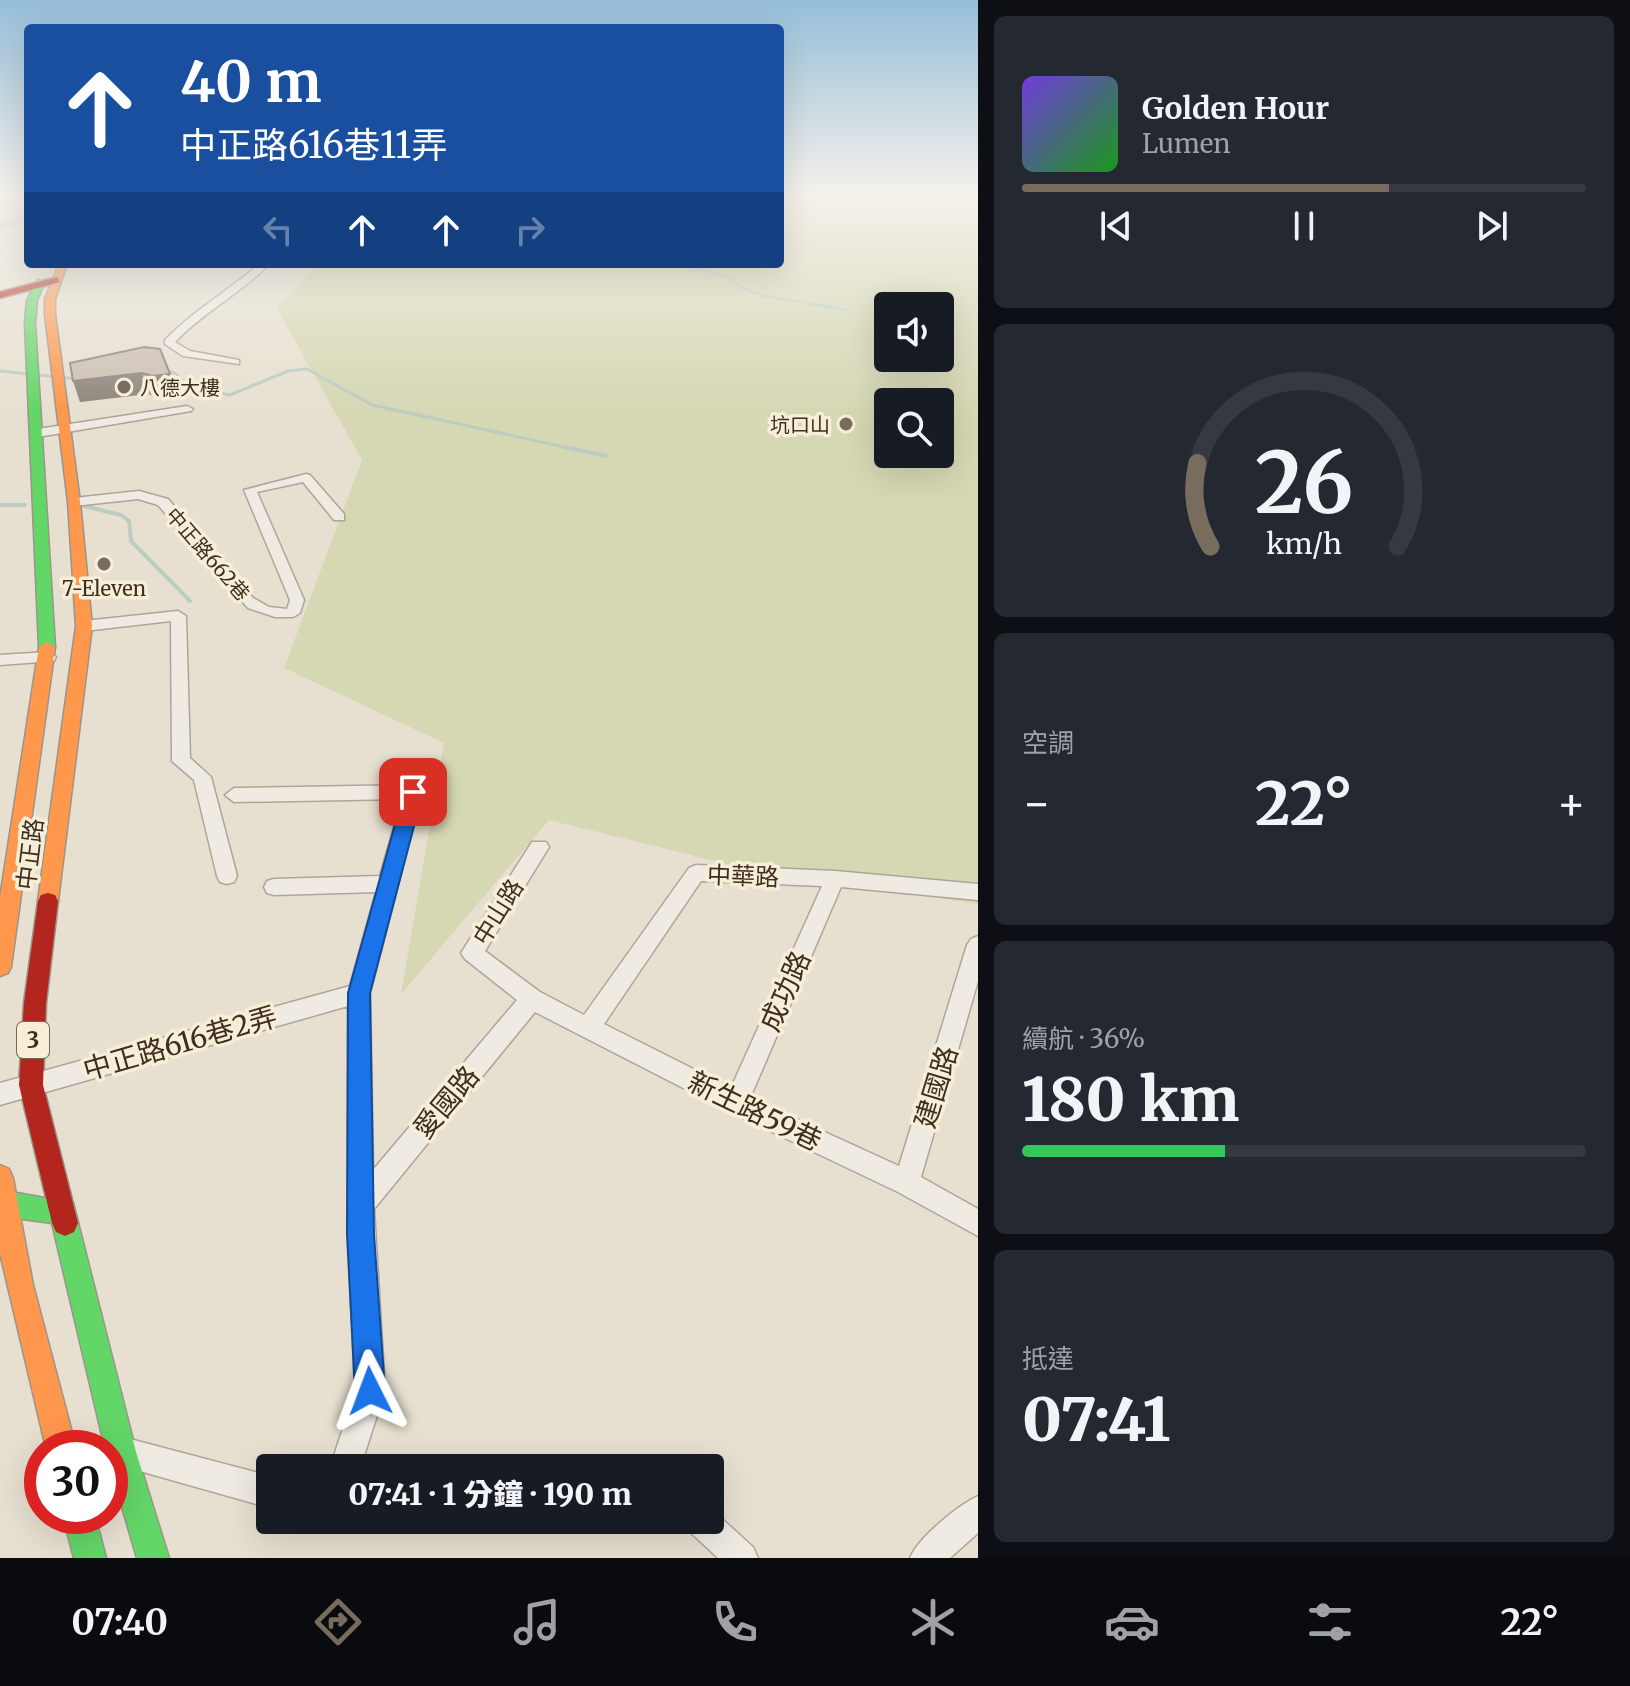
<!DOCTYPE html>
<html lang="zh-TW">
<head>
<meta charset="utf-8">
<style>
  :root { --surface:#171b24; --page:#242831; --text:#f1f3f6; --muted:#9ea1a6; --line:#363941; --accent:#786c5e }
  body { margin:0; font-family:Merriweather,"Noto Sans TC",serif; background:var(--page); color:var(--text); height:100vh; display:flex; flex-direction:column; font-size:30px; white-space:nowrap }
  * { box-sizing:border-box; margin:0 }
  p { font-size:26px; color:var(--muted) }
  .icon { flex:none; width:44px; height:44px; fill:none; stroke:currentColor; stroke-width:2; stroke-linecap:round; stroke-linejoin:round }
  .map { position:relative; flex:1; overflow:hidden }
  .drawer { display:flex; flex-direction:column; gap:16px; padding:16px; background:#0d0f14; width:652px }
  .drawer>* { flex:none }
  .guide { position:absolute; left:24px; top:24px; width:760px; height:244px; border-radius:8px; box-shadow:0 8px 32px #0002; background:#1a4fa0; color:#fff; overflow:hidden }
  .buttons { position:absolute; left:874px; top:292px; display:grid; gap:16px }
  .buttons a { display:grid; place-items:center; width:80px; height:80px; border-radius:8px; background:var(--surface); box-shadow:0 8px 32px #0002; font-size:40px }
  .speed { position:absolute; left:24px; top:1430px; display:flex; gap:16px; font-size:40px; font-weight:700; text-align:center }
  .speed>* { display:grid; place-content:center; width:104px; height:104px; border-radius:50%; background:var(--surface); box-shadow:0 8px 32px #0002; line-height:1 }
  .speed .limit { border:12px solid #d22; background:#fff; color:#111 }
  .pin { position:absolute; display:grid; place-items:center; width:68px; height:68px; color:#fff; margin:-34px; border-radius:16px; box-shadow:0 4px 12px #0006 }
  .me { position:absolute; width:88px; margin:-44px; rotate:357deg; stroke-linejoin:round; filter:drop-shadow(0 0 6px #0008) }
  .turn { display:flex; align-items:center; gap:28px; height:168px; padding:0 24px; font-size:36px }
  .turn .icon { width:104px; height:104px; stroke-width:2.5 }
  .turn b { display:block; font-size:56px; line-height:68px }
  .lanes { display:flex; align-items:center; height:76px; padding:0 24px; background:#0003; justify-content:center; gap:40px; direction:ltr }
  .lanes .off { opacity:.35 }
  .big { font-size:60px; font-weight:800; line-height:1.1 }
  .drawer .widget { flex:1; display:flex; flex-direction:column; justify-content:center; gap:12px; min-width:0; padding:0 28px; border-radius:12px; background:var(--page) }
  .drawer .dial { align-items:center; gap:0 }
  .dial svg { height:208px; overflow:visible; fill:none; stroke:var(--line); stroke-width:7; stroke-linecap:round; text-anchor:middle }
  .dial text { fill:var(--text); stroke:none }
  .song { display:flex; align-items:center; gap:24px }
  .cover { width:96px; height:96px; border-radius:12px; background:linear-gradient(135deg,hsl(260 70% 55%),hsl(120 70% 35%)) }
  .played { height:8px; border-radius:4px; background:linear-gradient(90deg,var(--accent) 65%,var(--line) 65%) }
  .keys { display:flex; justify-content:space-around; direction:ltr }
  .heat { display:flex; justify-content:space-between; align-items:center; font-size:44px; direction:ltr }
  .charge { height:12px; border-radius:6px; background:linear-gradient(90deg,#34c759 36%,var(--line) 0) }
  .trip { position:absolute; left:256px; top:1454px; width:468px; height:80px; border-radius:8px; background:var(--surface); box-shadow:0 8px 32px #0002; font-weight:800; line-height:80px; text-align:center }
  .dock { display:flex; height:128px; justify-content:space-around; align-items:center; background:#090b0e; color:var(--muted) }
  .dock .icon { width:56px; height:56px }
  .dock .active { color:var(--accent) }
  .dock b { font-size:36px; color:var(--text) }
  main { display:flex; flex:1; min-height:0 }
  .map>svg:first-child { display:block }
  .green { fill:#d6d7b3; fill-rule:evenodd }
  .lines { fill:none; stroke-linecap:round; stroke-linejoin:round }
  .stream-far2 { stroke:#bcccc2; stroke-width:2 }
  .stream-far1 { stroke:#bcccc2; stroke-width:3 }
  .stream { stroke:#bcccc2; stroke-width:4 }
  .river { fill:#bcccc2; fill-rule:evenodd }
  .street-casing { stroke:#ada599; stroke-width:3 }
  .fast-casing { stroke:#9c958a; stroke-width:3 }
  .slow-casing { stroke:#9c958a; stroke-width:3 }
  .jam-casing { stroke:#9c958a; stroke-width:3 }
  .street { fill:#efebe3; fill-rule:evenodd }
  .fast { fill:#63d668; fill-rule:evenodd }
  .slow { fill:#ff974d; fill-rule:evenodd }
  .jam { fill:#b3261e; fill-rule:evenodd }
  .wall { fill:#afa499 }
  .shaded-wall { fill:#8e867d }
  .building { fill:#cbbfb2; stroke:#8e867d; stroke-width:2 }
  .route { fill:#1a73e8; stroke:#114b97; stroke-width:2 }
  .poi-dot { fill:#786c5e; stroke:#f7eed8; stroke-width:3 }
  .labels { text-anchor:middle; dominant-baseline:central; stroke-width:7; stroke-linejoin:round; paint-order:stroke }
  .far-poi-label { font-size:20px; fill:#3d2e20; stroke:#f7eed8; text-anchor:start }
  .far-street-label { font-size:20px; fill:#3d2e20; stroke:#f7eed8 }
  .shield { fill:#f7eed8; stroke:#756857; stroke-width:2 }
  .shield-label { font-size:22px; font-weight:bold; fill:#3d2e20 }
  .street-label { font-size:24px; fill:#3d2e20; stroke:#f7eed8 }
  .near-street-label { font-size:28px; fill:#3d2e20; stroke:#f7eed8 }
</style>
</head>
<body>
<main>
<div class="map">
<svg width="978" height="1558" viewBox="0 0 978 1558">
  <rect width="100%" height="100%" fill="#e7e0d1"/>
  <!-- green -->
  <path class="green" d="M780 193H978V904L751 870 549 820 401 994 444 743 284 668 362 460 277 309 318 264H780ZM888 306H940V358H888ZM888 402H940V454H888Z"/>
  <g class="lines">
    <!-- stream-far2 -->
    <path class="stream-far2" d="M674 264 727 276 743 288 764 296 825 306"/>
    <!-- stream-far1 -->
    <path class="stream-far1" d="M813 304 846 310
      M162 368 176 374 190 387 230 395 288 371 307 369 372 405 578 450
      M0 371 77 379"/>
    <!-- stream -->
    <path class="stream" d="M569 448 606 456
      M0 505H25
      M84 506 121 515 129 521 131 541 190 601"/>
    <!-- river -->
    <path class="river" d="M28 213V221L0 230V221Z"/>
    <!-- street casing -->
    <g class="street-casing">
      <path id="street" d="M260 264H269C241 294 203 312 175 342L190 351 239 360V364L183 356 165 344V340C193 311 229 290 260 264Z
        M187 406 193 409 191 411 38 437 32 433 38 429Z
        M306 474 310 475 344 514V520H334L303 482 257 492 304 600 300 613 293 617H275L248 608 158 505 138 499 74 506 68 502 74 498 139 491 168 499 253 598 269 607 287 609 290 600 244 490Z
        M178 611 186 616 190 758 211 777 237 876 234 882 227 884 220 882 217 876 194 780 172 761 171 621 84 631 76 626 84 621Z
        M48 652 56 657 54 661 0 665V655Z
        M413 785 422 792 370 993 373 1170 517 1000 465 959 461 953 532 842H546L549 847 485 951 540 992 584 1015 689 868 696 865 835 871 978 884V900L841 887 750 1098 899 1166 967 945 971 939 978 936V981L921 1177 978 1209V1236L898 1192 728 1111 535 1012 374 1209 385 1391 360 1468H330L355 1391 348 1234V1006L0 1105V1083L350 986 376 892 274 895 267 893 264 887 267 881 274 879 380 876 402 799 234 802 225 795 234 788ZM701 881 822 886 731 1088 604 1024Z
        M126 1438 270 1476V1508L115 1464 111 1453 115 1442Z
        M978 1496V1533L950 1558H910C918 1538 958 1505 978 1496Z
        M710 1508 753 1547 758 1558H718L689 1531 684 1520H710Z"/>
    </g>
    <!-- fast casing -->
    <g class="fast-casing">
      <path id="fast" d="M38 280 45 282 37 300 35 323 55 647 47 652 39 647 25 323 27 300Z
        M0 1190 73 1203 136 1452 169 1558H137L110 1466V1448H105L52 1223 0 1216Z
        M63 1516H95L106 1558H74Z"/>
    </g>
    <!-- slow casing -->
    <g class="slow-casing">
      <path id="slow" d="M59 264H67L55 299V314L80 502 92 626 58 901 55 907 48 909 41 907 38 901 76 626 68 502 45 314V299Z
        M47 642 55 647 11 967 8 973 0 976V898L39 647Z
        M0 1165 9 1169 13 1178 33 1285 76 1448H46L0 1253Z"/>
    </g>
    <!-- jam casing -->
    <g class="jam-casing">
      <path id="jam" d="M57 277 60 282 0 298V292Z
        M48 893 55 895 58 901 46 1003 43 1085 78 1223 74 1232 65 1236 56 1232 52 1223 19 1085 24 1003 38 901 41 895Z"/>
    </g>
    <!-- street -->
    <use href="#street" class="street"/>
    <!-- fast -->
    <use href="#fast" class="fast"/>
    <!-- slow -->
    <use href="#slow" class="slow"/>
    <!-- jam -->
    <use href="#jam" class="jam"/>
  </g>
  <!-- wall -->
  <path class="wall" d="M70 363 170 374 175 395 159 397 147 394 80 402Z"/>
  <!-- shaded-wall -->
  <path class="shaded-wall" d="M142 373 147 394 80 402 73 381Z
    M170 374 175 395 159 397 153 376Z"/>
  <!-- building -->
  <path class="building" d="M144 347 160 349 170 374 153 376 142 373 73 381 70 363Z"/>
  <!-- sky -->
  <linearGradient id="sky" x2="0" y2="1"><stop stop-color="#96bed9"/><stop offset="0.47" stop-color="#f4f1ea"/><stop offset="1" stop-color="#f4f1ea" stop-opacity="0"/></linearGradient>
  <rect width="978" height="411" fill="url(#sky)"/>
  <!-- route -->
  <path class="route" d="M413 785 423 792 370 993 374 1234 385 1391 381 1401 370 1405 360 1401 355 1391 347 1234 348 993 404 792Z"/>
  <!-- markers -->
  <g class="poi-dot">
    <circle cx="124" cy="387" r="8"/>
    <circle cx="846" cy="424" r="8"/>
    <circle cx="104" cy="564" r="8"/>
  </g>
  <g class="labels">
    <!-- far-poi labels -->
    <g class="far-poi-label">
      <text x="140" y="387">八德大樓</text>
      <text x="830" y="424" text-anchor="end">坑口山</text>
      <text x="104" y="588" text-anchor="middle">7-Eleven</text>
    </g>
    <!-- far-street labels -->
    <g class="far-street-label">
      <text transform="translate(208 554) rotate(49)">中正路662巷</text>
    </g>
    <!-- shield labels -->
    <rect class="shield" x="17" y="1022" width="32" height="36" rx="6"/>
    <g class="shield-label">
      <text x="33" y="1040">3</text>
    </g>
    <!-- street labels -->
    <g class="street-label">
      <text transform="translate(30 854) rotate(-83)">中正路</text>
      <text transform="translate(743 876) rotate(2)">中華路</text>
      <text transform="translate(498 912) rotate(-58)">中山路</text>
    </g>
    <!-- near-street labels -->
    <g class="near-street-label">
      <text transform="translate(785 991) rotate(-66)">成功路</text>
      <text transform="translate(180 1043) rotate(-16)">中正路616巷2弄</text>
      <text transform="translate(936 1087) rotate(-73)">建國路</text>
      <text transform="translate(446 1102) rotate(-50)">愛國路</text>
      <text transform="translate(755 1111) rotate(26)">新生路59巷</text>
    </g>
  </g>
</svg>
<div class="buttons">
<a><svg class="icon" aria-label="sound" viewBox="0 0 24 24"><path d="M4 9h4l5-4v14l-5-4H4zM17 9q2 3 0 6"/></svg></a>
<a><svg class="icon" aria-label="search" viewBox="0 0 24 24"><circle cx="10" cy="10" r="6"/><path d="M15 15l6 6"/></svg></a>
</div>
<div class="speed"><div class="limit">30</div></div>
<div class="pin" style="left:413px;top:792px;background:#d93025"><svg class="icon" aria-label="arrive" viewBox="0 0 24 24"><path d="M6 21V4h12l-3 4 3 4H6"/></svg></div>
<svg class="me" style="left:370px;top:1391px" viewBox="-20 -20 40 40"><path d="M0-17L14 15 0 8-14 15z" fill="#1a73e8" stroke="#fff" stroke-width="4"/></svg>
<div class="trip">07:41 · 1 分鐘 · 190 m</div>
<div class="guide">
<div class="turn"><svg class="icon" aria-label="ahead" viewBox="0 0 24 24"><path d="M12 20V5M6 11l6-6 6 6"/></svg><div><b>40 m</b>中正路616巷11弄</div></div>
<div class="lanes"><svg class="icon off" aria-label="left" viewBox="0 0 24 24"><path d="M17 20v-9H6M10 6l-5 5 5 5"/></svg><svg class="icon" aria-label="ahead" viewBox="0 0 24 24"><path d="M12 20V5M6 11l6-6 6 6"/></svg><svg class="icon" aria-label="ahead" viewBox="0 0 24 24"><path d="M12 20V5M6 11l6-6 6 6"/></svg><svg class="icon off" aria-label="right" viewBox="0 0 24 24"><path d="M7 20v-9h11M14 6l5 5-5 5"/></svg></div>
</div>
</div>
<section class="drawer">
<div class="widget">
<div class="song"><i class="cover"></i><div><b>Golden Hour</b><p>Lumen</p></div></div>
<div class="played"></div>
<div class="keys"><svg class="icon" aria-label="previous" viewBox="0 0 24 24"><path d="M18 5L8 12l10 7zM5 5v14"/></svg><svg class="icon" aria-label="pause" viewBox="0 0 24 24"><path d="M8 5v14M16 5v14"/></svg><svg class="icon" aria-label="next" viewBox="0 0 24 24"><path d="M6 5l10 7-10 7zM19 5v14"/></svg></div>
</div>
<div class="widget dial"><svg viewBox="0 0 100 80">
<path d="M14 69A42 42 0 1 1 86 69"/>
<path d="M14 69A42 42 0 0 1 9 37" stroke="#786c5e"/>
<text x="50" y="56" font-size="32" font-weight="700">26</text>
<text x="50" y="72" font-size="11">km/h</text>
</svg></div>
<div class="widget"><p>空調</p>
<div class="heat"><a>−</a><b class="big">22°</b><a>+</a></div>
</div>
<div class="widget"><p>續航 · 36%</p><b class="big">180 km</b><div class="charge"></div></div>
<div class="widget"><p>抵達</p><b class="big">07:41</b></div>
</section>
</main>
<nav class="dock">
<b>07:40</b>
<svg class="icon active" aria-label="directions" viewBox="0 0 24 24"><path d="M12 3l9 9-9 9-9-9zM9 14v-3h6M13 9l2 2-2 2"/></svg>
<svg class="icon" aria-label="music" viewBox="0 0 24 24"><path d="M9 18V5l10-2v13"/><circle cx="6" cy="18" r="3"/><circle cx="16" cy="16" r="3"/></svg>
<svg class="icon" aria-label="phone" viewBox="0 0 24 24"><path d="M5 4h4l2 5-3 2q2 4 5 5l2-3 5 2v4C11 20 4 13 5 4z"/></svg>
<svg class="icon" aria-label="climate" viewBox="0 0 24 24"><path d="M12 3v18M4 7l16 10M4 17L20 7"/></svg>
<svg class="icon" aria-label="car" viewBox="0 0 24 24"><path d="M5 17H2v-5l4-1 3-4h7l3 4 3 1v5h-3M9 17h6M6 11h13"/><circle cx="7" cy="17" r="2"/><circle cx="17" cy="17" r="2"/></svg>
<svg class="icon" aria-label="filters" viewBox="0 0 24 24"><path d="M4 7h16M4 17h16"/><circle cx="9" cy="7" r="2"/><circle cx="15" cy="17" r="2"/></svg>
<b>22°</b>
</nav>
</body>
</html>
